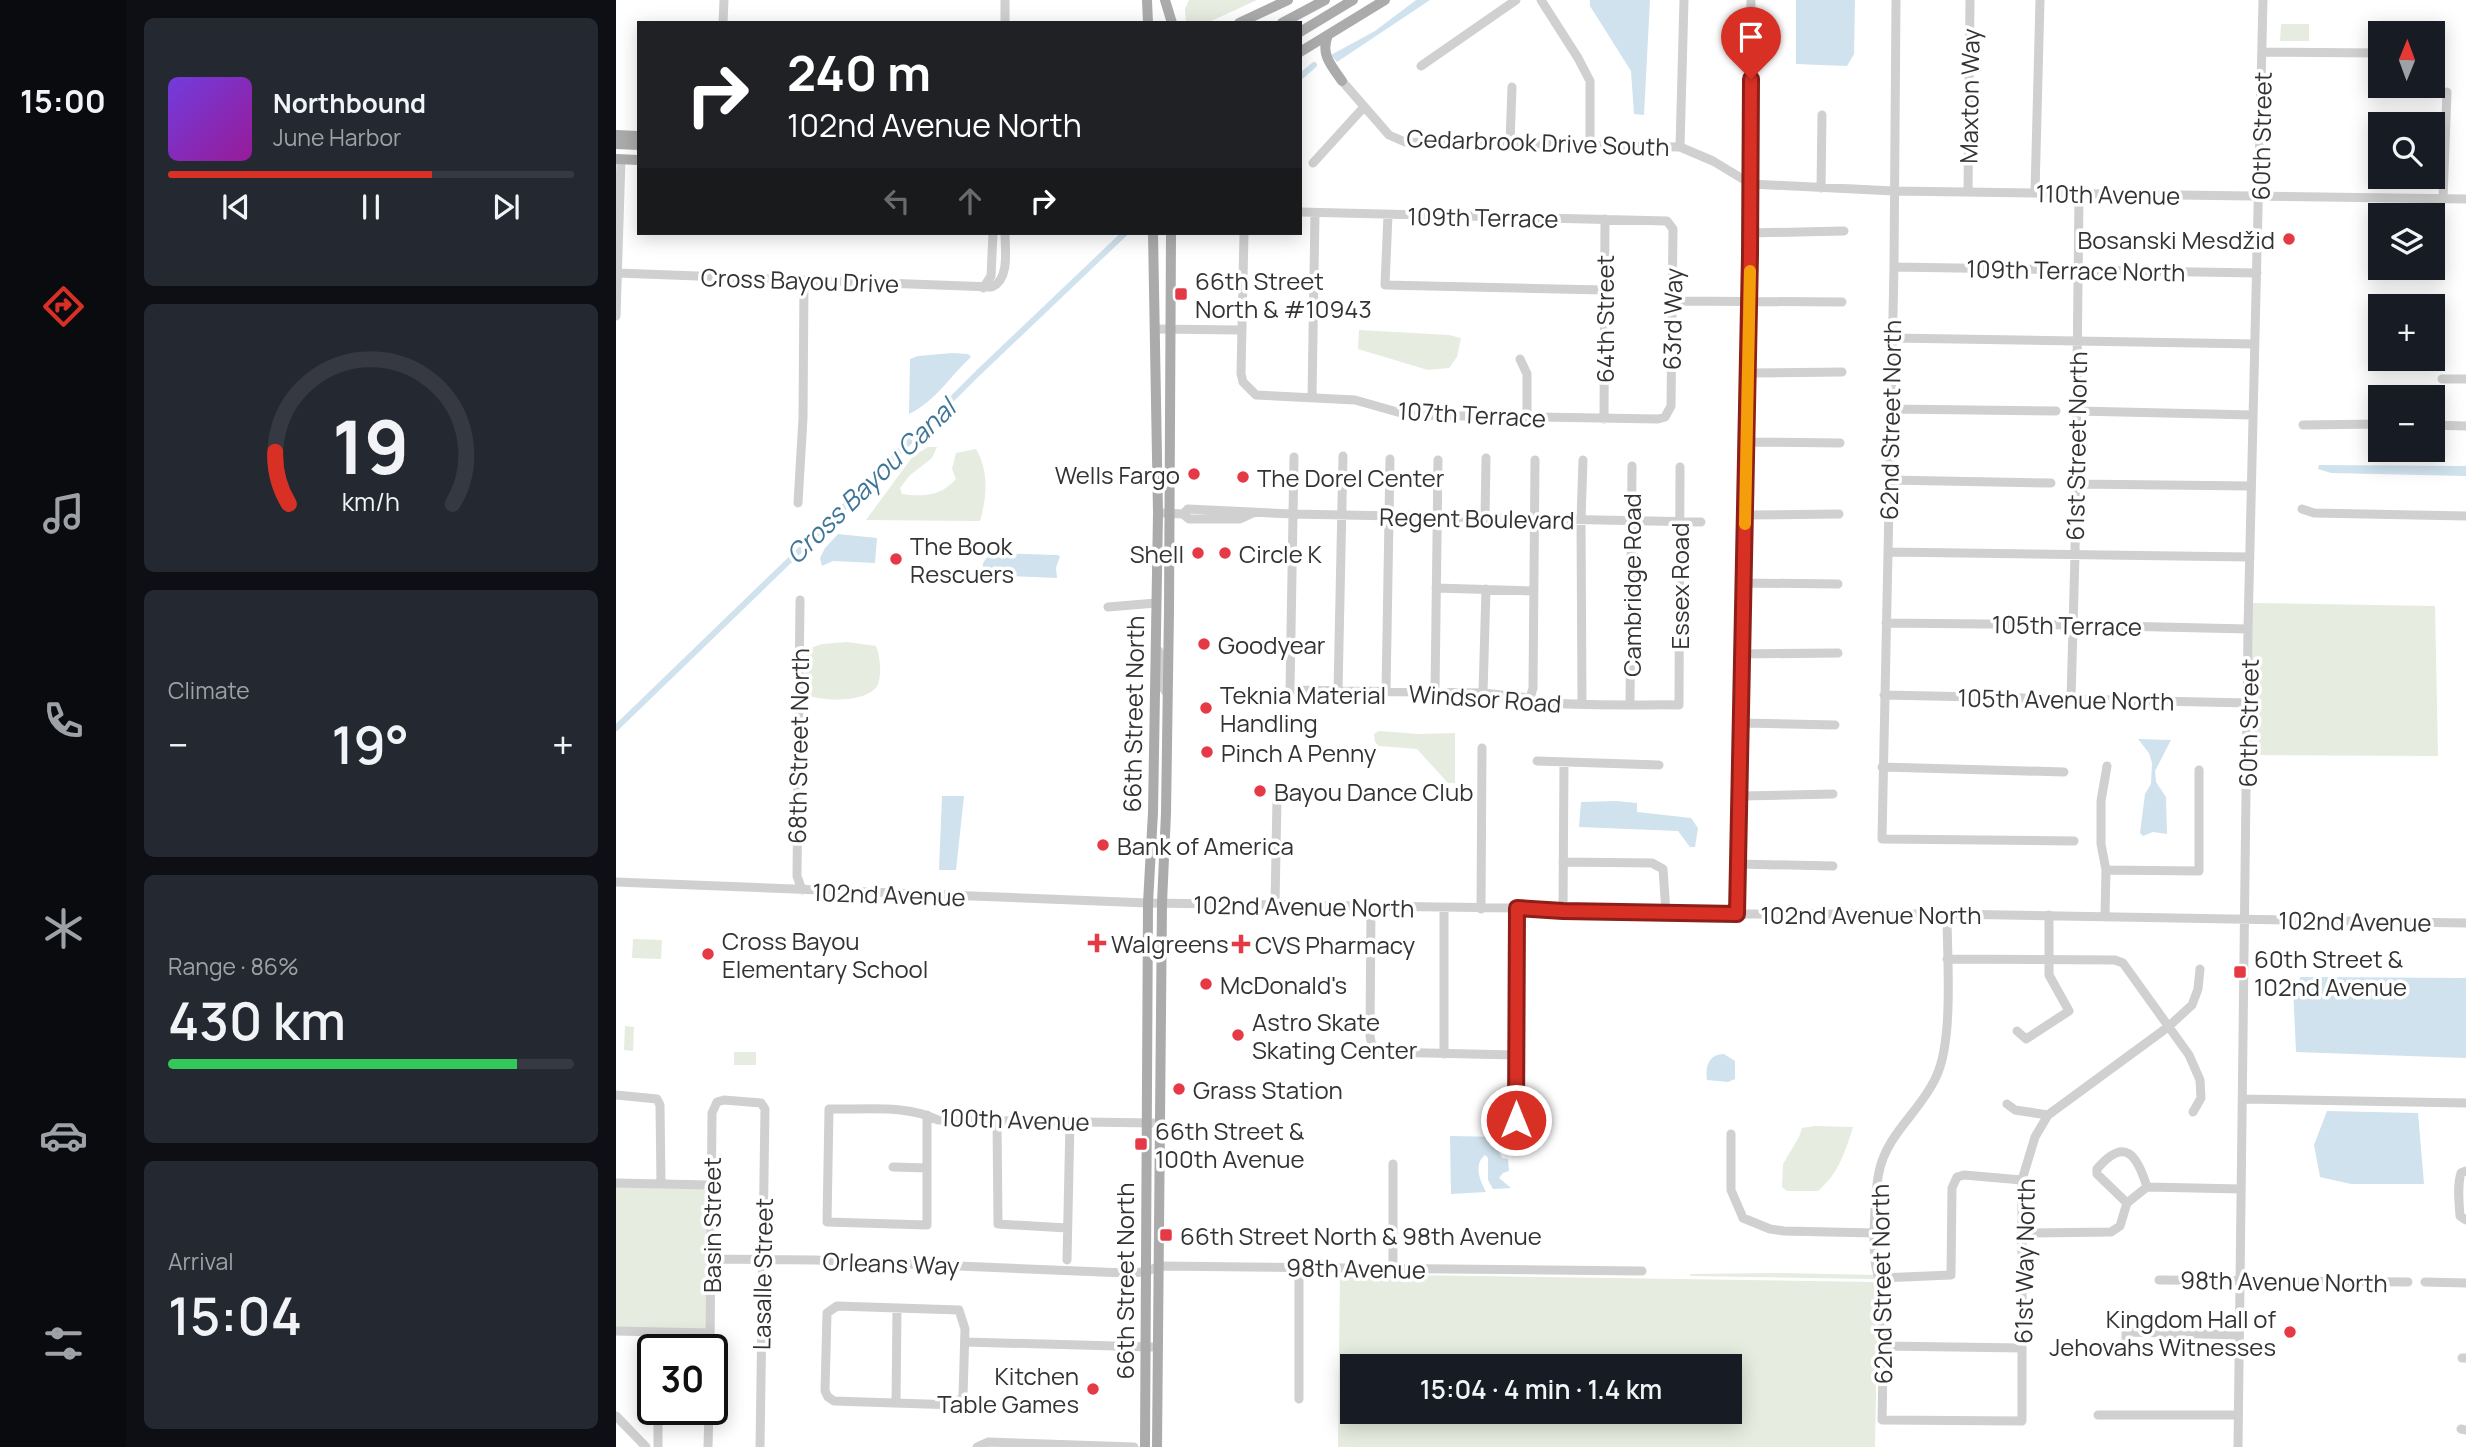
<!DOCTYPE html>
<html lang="en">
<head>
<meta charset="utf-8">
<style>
  :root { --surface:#171b24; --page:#242831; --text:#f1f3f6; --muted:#9ea1a6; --line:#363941; --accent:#d93025 }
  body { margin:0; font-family:Manrope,sans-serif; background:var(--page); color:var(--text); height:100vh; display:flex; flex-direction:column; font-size:26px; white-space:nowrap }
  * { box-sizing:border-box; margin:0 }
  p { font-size:23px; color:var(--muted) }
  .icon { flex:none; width:38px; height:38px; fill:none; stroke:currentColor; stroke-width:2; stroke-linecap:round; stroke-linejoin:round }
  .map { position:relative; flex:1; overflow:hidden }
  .drawer { display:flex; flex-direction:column; gap:18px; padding:18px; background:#0d0f14; width:490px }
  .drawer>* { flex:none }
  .guide { position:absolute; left:21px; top:21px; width:665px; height:214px; border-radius:0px; box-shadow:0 4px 18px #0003; background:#202124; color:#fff; overflow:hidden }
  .needle { width:46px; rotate:1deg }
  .fabs { position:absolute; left:1752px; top:21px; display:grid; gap:14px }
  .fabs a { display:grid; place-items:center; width:77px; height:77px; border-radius:0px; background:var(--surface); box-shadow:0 4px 18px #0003; font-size:35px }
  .speed { position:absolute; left:21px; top:1334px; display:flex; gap:14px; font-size:35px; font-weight:700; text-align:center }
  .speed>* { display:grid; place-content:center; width:91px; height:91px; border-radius:50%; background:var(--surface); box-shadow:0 4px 18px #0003; line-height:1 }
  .speed .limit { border:4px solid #111; border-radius:10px; background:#fff; color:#111 }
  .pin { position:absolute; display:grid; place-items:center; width:60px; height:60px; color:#fff; margin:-72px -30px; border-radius:50% 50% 50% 0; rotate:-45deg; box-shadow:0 0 7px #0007 }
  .pin .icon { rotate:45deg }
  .me { position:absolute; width:77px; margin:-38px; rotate:0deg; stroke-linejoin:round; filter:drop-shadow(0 0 5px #0008) }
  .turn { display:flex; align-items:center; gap:24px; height:147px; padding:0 35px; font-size:32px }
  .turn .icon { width:91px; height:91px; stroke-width:2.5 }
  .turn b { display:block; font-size:49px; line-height:60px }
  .lanes { display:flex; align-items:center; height:66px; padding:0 35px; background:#0003; justify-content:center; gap:35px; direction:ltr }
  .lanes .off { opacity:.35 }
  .big { font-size:52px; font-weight:600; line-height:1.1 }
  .drawer .widget { flex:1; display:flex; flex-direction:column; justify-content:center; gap:10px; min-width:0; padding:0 24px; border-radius:10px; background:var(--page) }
  .drawer .dial { align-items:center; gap:0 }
  .dial svg { height:182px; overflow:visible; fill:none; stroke:var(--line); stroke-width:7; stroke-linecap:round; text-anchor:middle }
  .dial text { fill:var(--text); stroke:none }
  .song { display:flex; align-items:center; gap:21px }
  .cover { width:84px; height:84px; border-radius:10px; background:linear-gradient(135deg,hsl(260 70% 55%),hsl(300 70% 35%)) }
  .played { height:7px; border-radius:4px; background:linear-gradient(90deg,var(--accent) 65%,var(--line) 65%) }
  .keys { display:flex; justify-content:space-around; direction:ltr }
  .heat { display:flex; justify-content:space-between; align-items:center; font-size:38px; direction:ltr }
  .charge { height:10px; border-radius:5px; background:linear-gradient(90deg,#34c759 86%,var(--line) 0) }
  .trip { position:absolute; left:724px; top:1354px; width:402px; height:70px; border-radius:0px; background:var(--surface); box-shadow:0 4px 18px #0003; font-weight:600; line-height:70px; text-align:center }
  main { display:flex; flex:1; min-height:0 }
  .menu { display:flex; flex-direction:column; width:126px; justify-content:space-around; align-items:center; background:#090b0e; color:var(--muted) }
  .menu .icon { width:49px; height:49px }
  .menu .on { color:var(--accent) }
  .menu b { font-size:32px; color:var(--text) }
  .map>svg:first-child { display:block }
  .green { fill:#e6ecdf; fill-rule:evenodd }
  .water { fill:#cfe2ee }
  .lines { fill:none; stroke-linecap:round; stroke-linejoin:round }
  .canal { stroke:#cfe2ee; stroke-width:6 }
  .minor { stroke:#d0d0d0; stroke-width:9 }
  .major { stroke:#ababab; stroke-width:10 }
  .route-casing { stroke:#8d1f18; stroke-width:18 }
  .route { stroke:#d93025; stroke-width:12 }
  .slow { stroke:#f59e0b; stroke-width:12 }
  .poi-dot { fill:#e63946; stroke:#fff; stroke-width:2.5 }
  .labels { text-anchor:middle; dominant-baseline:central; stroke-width:7; stroke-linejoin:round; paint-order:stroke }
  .street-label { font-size:24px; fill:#333; stroke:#fff }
  .poi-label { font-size:24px; fill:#333; stroke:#fff; text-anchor:start }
  .water-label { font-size:26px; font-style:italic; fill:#3f7597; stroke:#fff }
</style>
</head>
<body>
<main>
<nav class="menu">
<b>15:00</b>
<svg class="icon on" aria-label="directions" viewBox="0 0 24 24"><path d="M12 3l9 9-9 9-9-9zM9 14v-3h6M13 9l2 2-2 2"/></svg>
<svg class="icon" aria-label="music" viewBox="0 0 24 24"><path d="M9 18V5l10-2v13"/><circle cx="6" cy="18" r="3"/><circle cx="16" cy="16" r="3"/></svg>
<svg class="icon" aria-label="phone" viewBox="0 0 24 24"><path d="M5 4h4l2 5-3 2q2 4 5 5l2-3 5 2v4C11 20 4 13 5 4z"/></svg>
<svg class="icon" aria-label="climate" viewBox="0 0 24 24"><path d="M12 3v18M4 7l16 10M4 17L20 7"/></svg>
<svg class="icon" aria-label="car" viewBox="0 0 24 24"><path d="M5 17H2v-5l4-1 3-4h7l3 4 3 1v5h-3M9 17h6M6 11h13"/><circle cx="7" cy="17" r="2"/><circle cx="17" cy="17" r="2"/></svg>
<svg class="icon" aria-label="filters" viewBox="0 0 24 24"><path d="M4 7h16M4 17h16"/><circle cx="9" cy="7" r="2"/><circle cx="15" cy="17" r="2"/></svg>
</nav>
<section class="drawer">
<div class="widget">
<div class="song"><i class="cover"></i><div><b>Northbound</b><p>June Harbor</p></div></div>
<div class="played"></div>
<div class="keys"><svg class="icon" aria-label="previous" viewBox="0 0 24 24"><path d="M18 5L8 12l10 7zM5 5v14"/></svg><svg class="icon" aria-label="pause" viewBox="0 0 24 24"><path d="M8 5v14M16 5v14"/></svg><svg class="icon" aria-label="next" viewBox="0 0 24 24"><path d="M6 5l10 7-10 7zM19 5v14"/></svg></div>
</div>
<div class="widget dial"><svg viewBox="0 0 100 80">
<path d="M14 69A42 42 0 1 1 86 69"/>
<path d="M14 69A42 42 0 0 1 8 46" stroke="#d93025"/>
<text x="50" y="56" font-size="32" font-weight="700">19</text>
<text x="50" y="72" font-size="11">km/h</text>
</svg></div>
<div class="widget"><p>Climate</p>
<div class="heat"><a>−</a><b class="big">19°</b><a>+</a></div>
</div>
<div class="widget"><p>Range · 86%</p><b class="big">430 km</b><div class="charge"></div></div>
<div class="widget"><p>Arrival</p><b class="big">15:04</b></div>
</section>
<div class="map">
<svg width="1850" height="1447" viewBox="0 0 1850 1447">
  <rect width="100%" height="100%" fill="#fff"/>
  <!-- green -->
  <path class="green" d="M573 0H641L591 23H570L569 9Z
    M1665 24H1693V41H1664Z
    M743 330 833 335 845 338 841 357 833 368 812 370 742 349Z
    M312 447H321L316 458 293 476 284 488 286 494C308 497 325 496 340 479L336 469 340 453 360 449C373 471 371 497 364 521L250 520 297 456Z
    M1636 603 1819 606 1822 756 1635 755Z
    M231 642 260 646C264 656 266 673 262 684 254 704 201 702 186 693L189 655 192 649 206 644Z
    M763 731 803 734 839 733V783H832L801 749 763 746 759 742 758 734Z
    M17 939 46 940 45 959 16 958Z
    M9 1026 18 1027 17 1051 8 1050Z
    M118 1052H140V1065H118Z
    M1199 1126 1237 1127C1229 1152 1223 1173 1202 1191H1171L1166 1187 1167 1164 1183 1137 1186 1128Z
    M0 1181 96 1183 95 1335 0 1333Z
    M1166 1273 1259 1275 1261 1278 1265 1346 1263 1405 1261 1282 1258 1279 1074 1276V1274Z
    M724 1274 1258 1282 1261 1338 1259 1447H722ZM737 1367H1115V1412H737Z"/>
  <!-- water -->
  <path class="water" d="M800 0H814L721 62 715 55 759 31Z
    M974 0H1034L1028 115 1018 114 1015 71 974 6Z
    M1180 0H1239L1238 54 1231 66 1180 64Z
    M337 353 352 354 355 357C334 376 320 401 293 414L294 359 302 356Z
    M1703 465 1850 466V476L1715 473 1702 469Z
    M222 534 261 538 259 563 217 561 206 566 204 558 209 548Z
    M378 553 441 555 444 556 440 568 441 578 371 575C362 565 369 558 378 553Z
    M1522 739 1555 740 1539 771 1540 782 1550 797 1551 834 1537 832 1527 836 1524 833 1529 794 1535 784 1536 763 1533 753Z
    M326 796H348L340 870H323Z
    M1000 801 1021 803V812L1075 818 1082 828 1079 847H1074L1062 831 963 827 965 802Z
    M1685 977 1850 978V1058L1680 1052 1677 986Z
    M1108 1054 1119 1061V1079L1112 1082 1091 1080C1089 1066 1093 1054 1108 1054Z
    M1711 1111 1802 1113 1808 1184H1735L1704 1177 1698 1145Z
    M834 1136 884 1137 885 1148 882 1150 886 1158 892 1159 893 1171 887 1173 883 1178 895 1188 877 1189 872 1180V1158L869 1155C857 1165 864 1180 870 1192L835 1194Z"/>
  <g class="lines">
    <!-- canal -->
    <path class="canal" d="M684 77 698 65
      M0 728 207 528 362 373 509 233"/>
    <!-- minor -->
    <path class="minor" d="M925 0 962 58 974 81V145
      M1280 0 1278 267 1266 839 1458 841
      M107 23 108 0
      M389 23V0
      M1646 52 1764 53
      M805 66 900 0
      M726 81 773 135 789 142 1064 147 1097 161 1135 184 1278 191 1850 199
      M894 143 896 87
      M1064 147 1068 0
      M697 163 748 107
      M1205 188 1206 115
      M1352 191 1354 0
      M1419 192 1424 0
      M1827 199 1831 92
      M772 215 769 285 988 290
      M628 233 625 374 627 382 640 395 739 400 792 415 1042 419 1049 417 1055 406 1057 229 1051 221 684 212
      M1134 233 1228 231
      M1278 267 1641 273
      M1 273 376 287C394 279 389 250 389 233
      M367 288 375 276 377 233
      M1058 301 1226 302
      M0 316 5 159
      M539 329 625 330
      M1276 338 1639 344
      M904 359 911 374V419
      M1132 373 1226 372
      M1826 379H1850
      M696 397 699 213
      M1274 409 1440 411
      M1461 411 1637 415
      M988 419 989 219
      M1687 425 1764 424
      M1816 425 1850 426
      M1131 442 1224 443
      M678 457 674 690 867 693 914 698C928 708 1038 704 1063 705L1064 467
      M1272 480 1435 483
      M1460 484 1635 486
      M182 503 187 418 188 281
      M1686 509 1698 513 1850 516
      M547 513 567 514 572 509 676 514 1085 522
      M567 514 573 519H624L637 513
      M1129 515 1223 514
      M869 519 870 458
      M1272 552 1634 557
      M1128 583 1222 584
      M820 588 917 591
      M184 600 181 876 186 890
      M492 607 540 603
      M1270 623 1457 625 1632 629
      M543 651 545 685 552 695
      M1126 654 1222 653
      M722 691 727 456
      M770 692 774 459
      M819 693 822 460
      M867 693 870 589
      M1268 695 1632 703
      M914 698 917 688 919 460
      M1455 699 1459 555 1463 193
      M966 704 965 520 967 460
      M1014 704 1016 466
      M1126 723 1219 725
      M921 761 1043 765
      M1266 767 1448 772
      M1125 796 1217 794
      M947 862 1036 863 1047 869 1050 913
      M1122 864 1217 866
      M1490 870 1583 871V770
      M0 882 532 903 901 908 1083 914H1331L1850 923
      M659 905 661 798
      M755 907 754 1036 756 1047 767 1052 900 1055
      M865 909 866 748
      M947 911 948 762
      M1121 914 1134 233 1135 0
      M1331 914C1331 957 1338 1040 1320 1077 1305 1111 1271 1133 1263 1172 1259 1191 1256 1248 1260 1267 1262 1276 1264 1283 1265 1293 1268 1336 1267 1377 1266 1420L1406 1421V1180L1419 1137 1432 1115 1552 1027 1576 1005 1582 989 1584 969
      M1489 916 1490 870 1485 844V801L1491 766
      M1331 959 1499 960 1507 963 1573 1055 1584 1080 1585 1098 1577 1112
      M1401 1031 1410 1039 1453 1011 1433 975V915
      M828 1054V909
      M0 1095 41 1099 44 1105 45 1184
      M1627 1099 1850 1103
      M1391 1104 1399 1110 1432 1115
      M311 1115V1225L211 1222 213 1109C248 1110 290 1104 322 1120L537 1123
      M900 1120 901 908
      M381 1121 382 1224 451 1228
      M1115 1134V1190L1127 1218 1154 1229 1168 1231 1260 1233
      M277 1167 311 1168
      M1850 1171 1845 1173C1841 1186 1843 1202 1844 1216L1850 1220
      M0 1183 95 1185
      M1511 1203 1481 1174V1169C1509 1136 1521 1155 1531 1187
      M1407 1233 1495 1232 1504 1226 1511 1203 1531 1187 1625 1189
      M95 1259 199 1260 510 1273 530 1272 543 1266 1026 1271
      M451 1260 454 1121
      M683 1268V1399
      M777 1268V1164
      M1264 1278 1335 1275 1336 1188 1341 1177 1348 1175 1406 1180
      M1543 1280 1792 1282
      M1809 1282 1850 1283
      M221 1306 343 1310 349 1329 347 1396 340 1405 218 1401 212 1397 209 1391 211 1313Z
      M0 1331 94 1333
      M1510 1332 1623 1335
      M349 1342 536 1347
      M1510 1344V1315
      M1268 1346 1406 1348
      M43 1349V1332
      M94 1349 96 1113 101 1102 108 1100 145 1103 149 1109 144 1447
      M1846 1358H1850
      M280 1403 281 1308
      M1482 1415H1622
      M0 1416 30 1447
      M1845 1429 1850 1430
      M42 1447V1409
      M92 1447 93 1409
      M361 1447 372 1442 518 1447
      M1622 1447 1632 629 1647 0"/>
    <!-- major -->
    <path class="major" d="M531 0 532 23
      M549 0 556 23
      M623 23 672 0
      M666 23 709 0
      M684 32 737 0
      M712 35C704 54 715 65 726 81
      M684 52 769 0
      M0 135 23 136
      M0 144 23 145
      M0 159 23 160
      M529 1447 532 903 537 812 542 513 537 233
      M541 1447 546 903 550 813 553 611 555 233"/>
  </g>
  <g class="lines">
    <!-- route casing -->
    <g class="route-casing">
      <path id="route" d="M900 1120 901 908 947 911 1121 914 1134 255 1135 79"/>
    </g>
    <!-- route -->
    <use href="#route" class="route"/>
    <!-- slow -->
    <path class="slow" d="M1129 524 1134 271"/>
  </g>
  <!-- markers -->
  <g class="poi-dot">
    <circle cx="1673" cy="239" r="7"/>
    <rect x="558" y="287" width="14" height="14" rx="3.5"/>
    <circle cx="578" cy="474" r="7"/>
    <circle cx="627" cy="477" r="7"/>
    <circle cx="582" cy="553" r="7"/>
    <circle cx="609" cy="553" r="7"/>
    <circle cx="280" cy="559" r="7"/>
    <circle cx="588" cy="644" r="7"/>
    <circle cx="590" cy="708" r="7"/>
    <circle cx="591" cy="752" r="7"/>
    <circle cx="644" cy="791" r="7"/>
    <circle cx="487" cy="845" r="7"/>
    <path d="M477.5 932.5h7v7h7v7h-7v7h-7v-7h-7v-7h7z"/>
    <path d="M621.5 933.5h7v7h7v7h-7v7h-7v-7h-7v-7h7z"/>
    <circle cx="92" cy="954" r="7"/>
    <rect x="1617" y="965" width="14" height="14" rx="3.5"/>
    <circle cx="590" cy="984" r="7"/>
    <circle cx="622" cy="1035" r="7"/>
    <circle cx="563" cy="1089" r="7"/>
    <rect x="518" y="1137" width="14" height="14" rx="3.5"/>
    <rect x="543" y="1228" width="14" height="14" rx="3.5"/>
    <circle cx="1674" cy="1332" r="7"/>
    <circle cx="477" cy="1389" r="7"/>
  </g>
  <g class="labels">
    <!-- street labels -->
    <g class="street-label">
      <text transform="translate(1353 96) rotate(-89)">Maxton Way</text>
      <text transform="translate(1645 136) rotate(-89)">60th Street</text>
      <text transform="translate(922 142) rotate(2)">Cedarbrook Drive South</text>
      <text transform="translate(1492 194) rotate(1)">110th Avenue</text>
      <text transform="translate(867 217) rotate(1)">109th Terrace</text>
      <text transform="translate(1460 270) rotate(1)">109th Terrace North</text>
      <text transform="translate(184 280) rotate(2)">Cross Bayou Drive</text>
      <text transform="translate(988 319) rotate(-90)">64th Street</text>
      <text transform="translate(1056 319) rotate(-89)">63rd Way</text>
      <text transform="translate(856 414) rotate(3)">107th Terrace</text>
      <text transform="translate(1274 420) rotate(-89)">62nd Street North</text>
      <text transform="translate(1460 446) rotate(-89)">61st Street North</text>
      <text transform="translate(861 518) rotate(1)">Regent Boulevard</text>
      <text transform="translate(1015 585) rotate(-90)">Cambridge Road</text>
      <text transform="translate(1063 586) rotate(-90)">Essex Road</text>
      <text transform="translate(1451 625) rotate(1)">105th Terrace</text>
      <text transform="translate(869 698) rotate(4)">Windsor Road</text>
      <text transform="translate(1450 699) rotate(1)">105th Avenue North</text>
      <text transform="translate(517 714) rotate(-89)">66th Street North</text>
      <text transform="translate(1632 723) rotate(-89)">60th Street</text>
      <text transform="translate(182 746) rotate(-89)">68th Street North</text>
      <text transform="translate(273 894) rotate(2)">102nd Avenue</text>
      <text transform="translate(688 906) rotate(1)">102nd Avenue North</text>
      <text x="1255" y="914">102nd Avenue North</text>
      <text transform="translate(1739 921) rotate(1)">102nd Avenue</text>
      <text transform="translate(399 1119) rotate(2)">100th Avenue</text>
      <text transform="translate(95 1225) rotate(-90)">Basin Street</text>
      <text transform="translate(1408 1261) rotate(-89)">61st Way North</text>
      <text transform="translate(275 1263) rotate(2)">Orleans Way</text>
      <text transform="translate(740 1268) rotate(1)">98th Avenue</text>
      <text transform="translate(146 1274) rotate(-89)">Lasalle Street</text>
      <text transform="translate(508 1281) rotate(-90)">66th Street North</text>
      <text transform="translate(1668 1281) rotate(1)">98th Avenue North</text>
      <text transform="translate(1265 1284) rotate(-91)">62nd Street North</text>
    </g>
    <!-- poi labels -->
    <g class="poi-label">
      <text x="1659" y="239" text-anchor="end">Bosanski Mesdžid</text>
      <text x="579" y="280">66th Street<tspan x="579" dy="28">North &amp; #10943</tspan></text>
      <text x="564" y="474" text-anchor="end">Wells Fargo</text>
      <text x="641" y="477">The Dorel Center</text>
      <text x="294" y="545">The Book<tspan x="294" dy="28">Rescuers</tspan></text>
      <text x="568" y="553" text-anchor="end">Shell</text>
      <text x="623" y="553">Circle K</text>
      <text x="602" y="644">Goodyear</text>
      <text x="604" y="694">Teknia Material<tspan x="604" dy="28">Handling</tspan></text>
      <text x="605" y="752">Pinch A Penny</text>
      <text x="658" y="791">Bayou Dance Club</text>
      <text x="501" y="845">Bank of America</text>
      <text x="106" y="940">Cross Bayou<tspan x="106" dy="28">Elementary School</tspan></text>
      <text x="495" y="943">Walgreens</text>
      <text x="639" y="944">CVS Pharmacy</text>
      <text x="1638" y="958">60th Street &amp;<tspan x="1638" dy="28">102nd Avenue</tspan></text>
      <text x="604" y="984">McDonald's</text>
      <text x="636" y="1021">Astro Skate<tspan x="636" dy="28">Skating Center</tspan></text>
      <text x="577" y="1089">Grass Station</text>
      <text x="539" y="1130">66th Street &amp;<tspan x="539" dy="28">100th Avenue</tspan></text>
      <text x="564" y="1235">66th Street North &amp; 98th Avenue</text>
      <text x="1660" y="1318" text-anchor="end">Kingdom Hall of<tspan x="1660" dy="28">Jehovahs Witnesses</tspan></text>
      <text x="463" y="1375" text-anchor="end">Kitchen<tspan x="463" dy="28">Table Games</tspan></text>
    </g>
    <!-- water labels -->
    <g class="water-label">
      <text transform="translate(254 481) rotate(-44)">Cross Bayou Canal</text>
    </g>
  </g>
</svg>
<div class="fabs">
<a><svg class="needle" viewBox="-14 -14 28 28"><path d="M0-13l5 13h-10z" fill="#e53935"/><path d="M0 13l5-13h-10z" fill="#9ea1a6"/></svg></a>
<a><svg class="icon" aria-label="search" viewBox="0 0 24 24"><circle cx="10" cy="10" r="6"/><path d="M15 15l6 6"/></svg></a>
<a><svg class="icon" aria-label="layers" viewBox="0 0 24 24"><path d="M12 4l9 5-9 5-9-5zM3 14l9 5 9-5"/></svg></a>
<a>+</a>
<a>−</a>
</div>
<div class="speed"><div class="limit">30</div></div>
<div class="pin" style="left:1135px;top:79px;background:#d93025"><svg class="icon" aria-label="arrive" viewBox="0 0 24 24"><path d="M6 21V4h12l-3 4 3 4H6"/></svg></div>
<svg class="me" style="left:900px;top:1120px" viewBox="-20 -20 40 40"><circle r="17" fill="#d93025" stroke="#fff" stroke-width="3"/><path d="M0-11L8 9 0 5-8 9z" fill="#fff"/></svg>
<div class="trip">15:04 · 4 min · 1.4 km</div>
<div class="guide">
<div class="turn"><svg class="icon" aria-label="right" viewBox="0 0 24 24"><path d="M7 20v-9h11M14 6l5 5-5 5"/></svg><div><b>240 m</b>102nd Avenue North</div></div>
<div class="lanes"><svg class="icon off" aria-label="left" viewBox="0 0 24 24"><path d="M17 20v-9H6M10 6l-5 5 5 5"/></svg><svg class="icon off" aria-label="ahead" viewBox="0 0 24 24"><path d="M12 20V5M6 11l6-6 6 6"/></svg><svg class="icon" aria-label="right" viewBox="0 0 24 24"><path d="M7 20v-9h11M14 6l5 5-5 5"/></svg></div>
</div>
</div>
</main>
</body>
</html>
